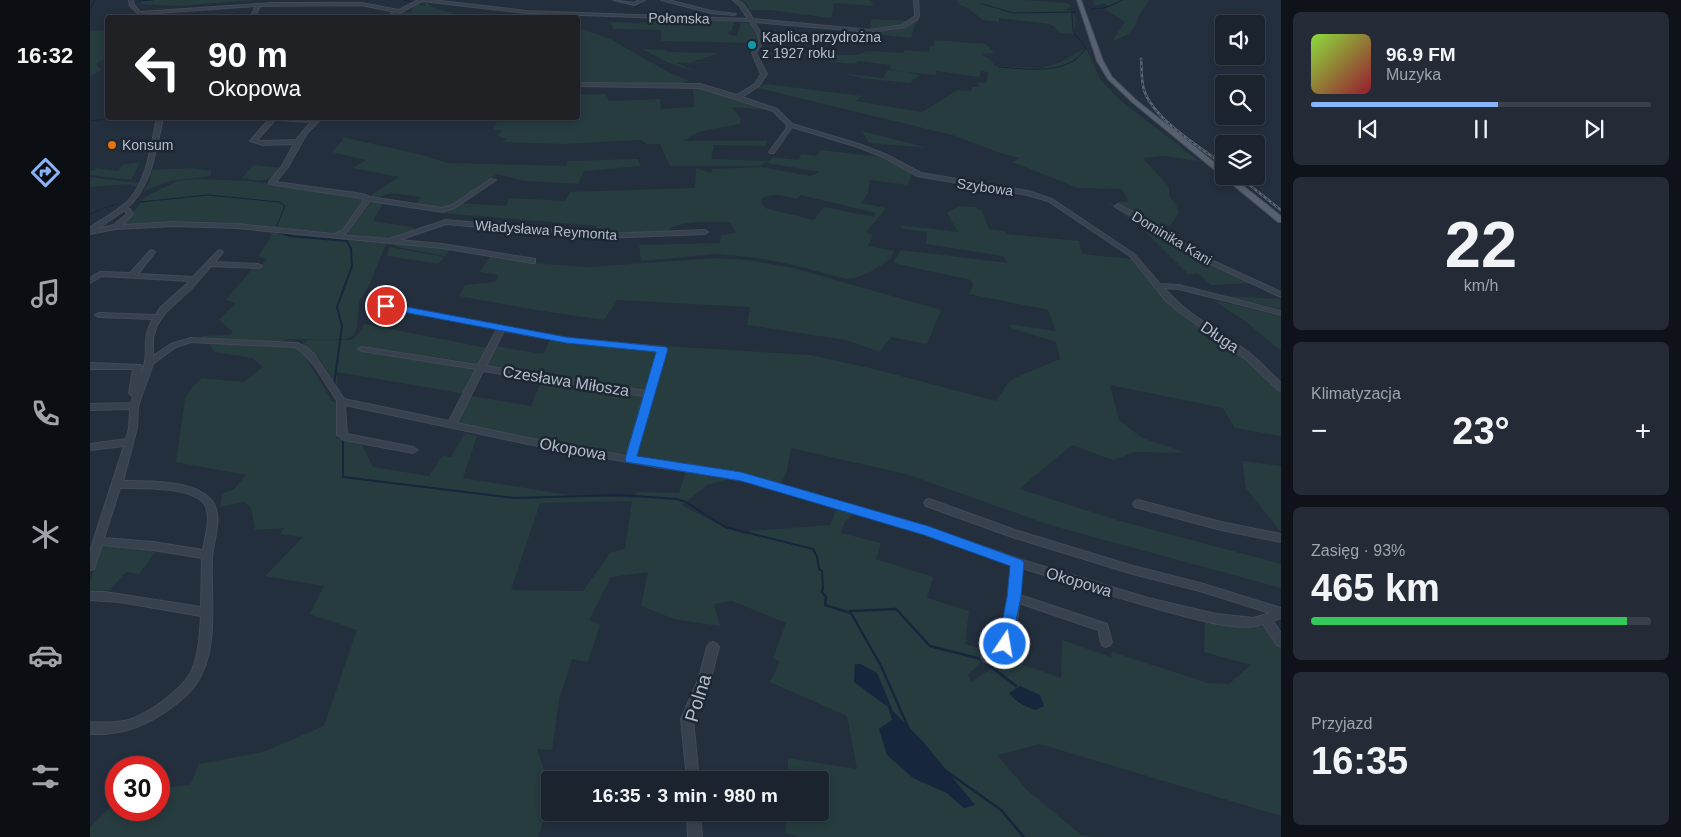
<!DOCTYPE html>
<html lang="pl">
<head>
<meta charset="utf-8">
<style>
  :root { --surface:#1b232e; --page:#242b36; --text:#f1f3f6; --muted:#a0a4aa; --line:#39404a; --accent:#8ab4f8 }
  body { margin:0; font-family:Arial,sans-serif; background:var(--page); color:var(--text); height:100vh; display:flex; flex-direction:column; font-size:19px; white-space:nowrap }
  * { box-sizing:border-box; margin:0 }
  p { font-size:16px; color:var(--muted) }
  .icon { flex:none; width:28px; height:28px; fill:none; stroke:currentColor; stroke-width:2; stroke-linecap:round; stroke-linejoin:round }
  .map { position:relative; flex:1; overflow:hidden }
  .details { display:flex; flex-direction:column; gap:12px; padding:12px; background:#0f1319; width:400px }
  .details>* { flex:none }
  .guide { position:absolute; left:15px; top:15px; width:475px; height:105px; border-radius:5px; box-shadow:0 2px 8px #0003,0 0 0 1px var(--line); background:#202124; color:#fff; overflow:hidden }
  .fabs { position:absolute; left:1125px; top:15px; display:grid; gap:10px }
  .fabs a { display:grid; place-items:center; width:50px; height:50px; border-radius:5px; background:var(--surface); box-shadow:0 2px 8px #0003,0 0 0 1px var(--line); font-size:25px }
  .speed { position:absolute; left:15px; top:756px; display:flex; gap:10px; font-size:25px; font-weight:700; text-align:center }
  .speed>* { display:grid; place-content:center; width:65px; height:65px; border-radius:50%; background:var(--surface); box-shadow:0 2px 8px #0003,0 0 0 1px var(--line); line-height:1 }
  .speed .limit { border:8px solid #d22; background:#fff; color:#111 }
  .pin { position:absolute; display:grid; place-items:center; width:42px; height:42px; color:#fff; margin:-21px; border:2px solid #fff; border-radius:50%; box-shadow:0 1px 5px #0007 }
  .me { position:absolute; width:55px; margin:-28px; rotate:12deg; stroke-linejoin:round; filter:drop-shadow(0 0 4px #0008) }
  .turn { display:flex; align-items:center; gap:18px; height:105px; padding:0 20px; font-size:22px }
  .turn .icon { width:65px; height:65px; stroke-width:2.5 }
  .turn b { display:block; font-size:35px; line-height:42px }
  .big { font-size:38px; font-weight:700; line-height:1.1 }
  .details .tile { flex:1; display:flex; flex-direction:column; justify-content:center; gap:8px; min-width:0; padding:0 18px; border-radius:8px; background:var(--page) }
  .details .dial { align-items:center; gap:0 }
  .dial b { font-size:65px; line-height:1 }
  .song { display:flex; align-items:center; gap:15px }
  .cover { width:60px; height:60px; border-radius:8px; background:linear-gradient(135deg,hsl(90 70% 55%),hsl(350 70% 35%)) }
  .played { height:5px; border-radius:2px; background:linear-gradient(90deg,var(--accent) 55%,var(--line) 55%) }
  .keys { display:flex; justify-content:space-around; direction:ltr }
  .heat { display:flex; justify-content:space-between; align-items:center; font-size:28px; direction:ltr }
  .charge { height:8px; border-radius:4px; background:linear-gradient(90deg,#34c759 93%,var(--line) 0) }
  .trip { position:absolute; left:451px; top:771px; width:288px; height:50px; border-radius:5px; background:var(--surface); box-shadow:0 2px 8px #0003,0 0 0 1px var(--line); font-weight:700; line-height:50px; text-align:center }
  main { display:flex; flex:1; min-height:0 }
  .dock { display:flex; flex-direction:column; width:90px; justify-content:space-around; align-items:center; background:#0b0e12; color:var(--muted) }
  .dock .icon { width:35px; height:35px }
  .dock .selected { color:var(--accent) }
  .dock b { font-size:22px; color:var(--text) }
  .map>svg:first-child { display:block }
  .green { fill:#263c3f; fill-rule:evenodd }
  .water { fill:#17263c }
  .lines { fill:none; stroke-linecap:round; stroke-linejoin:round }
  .stream-far2 { stroke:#17263c; stroke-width:1 }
  .stream-far1 { stroke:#17263c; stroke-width:2 }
  .stream { stroke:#17263c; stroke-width:2.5 }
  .minor-casing { stroke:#414a57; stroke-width:2 }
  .major-casing { stroke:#414a57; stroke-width:2 }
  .minor { fill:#38414e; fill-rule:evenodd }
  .major { fill:#56606e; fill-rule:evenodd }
  .rail-casing { stroke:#5a6575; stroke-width:2.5 }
  .rail { stroke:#1d2633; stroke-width:1; stroke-dasharray:3; stroke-linecap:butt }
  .route { fill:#1a73e8; stroke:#114b97 }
  .culture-dot { fill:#0f9aa8; stroke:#1d2633; stroke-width:2 }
  .food-dot { fill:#e8710a; stroke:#1d2633; stroke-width:2 }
  .labels { text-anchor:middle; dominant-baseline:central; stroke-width:5; stroke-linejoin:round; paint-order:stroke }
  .far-street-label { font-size:14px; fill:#b4bcc9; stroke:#1d2633 }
  .far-poi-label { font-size:14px; fill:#b4bcc9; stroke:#1d2633; text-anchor:start }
  .street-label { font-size:16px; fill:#b4bcc9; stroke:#1d2633 }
  .near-street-label { font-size:19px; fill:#b4bcc9; stroke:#1d2633 }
</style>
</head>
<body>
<main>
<nav class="dock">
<b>16:32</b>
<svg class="icon selected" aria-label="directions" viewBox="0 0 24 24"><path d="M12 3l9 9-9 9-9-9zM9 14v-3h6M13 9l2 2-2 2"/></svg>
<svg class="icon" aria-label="music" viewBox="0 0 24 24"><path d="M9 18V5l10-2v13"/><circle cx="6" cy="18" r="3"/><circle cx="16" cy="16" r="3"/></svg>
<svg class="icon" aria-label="phone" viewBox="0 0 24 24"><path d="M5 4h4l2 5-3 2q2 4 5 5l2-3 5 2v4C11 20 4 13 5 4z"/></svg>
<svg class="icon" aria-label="climate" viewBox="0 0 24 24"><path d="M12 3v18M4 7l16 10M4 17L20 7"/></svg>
<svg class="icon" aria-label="car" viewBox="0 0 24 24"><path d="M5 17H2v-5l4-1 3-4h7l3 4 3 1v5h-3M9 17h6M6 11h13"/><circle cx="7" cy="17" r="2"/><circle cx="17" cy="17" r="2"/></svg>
<svg class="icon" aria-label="filters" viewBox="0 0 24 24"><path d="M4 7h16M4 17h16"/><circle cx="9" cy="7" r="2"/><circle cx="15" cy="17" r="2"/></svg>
</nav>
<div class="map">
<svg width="1191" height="837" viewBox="0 0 1191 837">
  <rect width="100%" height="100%" fill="#242f3e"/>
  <!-- green -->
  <path class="green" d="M55 0H165L86 6 50 4 51 1Z
    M652 0H778L782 2 783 6 744 3 741 18 679 10H660L657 4Z
    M866 0H936L975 3 981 5 976 10 982 12 986 18 984 34 969 33 964 26 959 24 909 18V22L893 20 876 7 870 5Z
    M1007 0H1063H1059C1057 5 1050 14 1048 18 1043 34 1037 35 1022 41L1035 22 1015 9 1019 8 1014 3 1003 6 1004 3 1002 1Z
    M326 1 336 3 346 9 364 13 362 15 383 17 300 18 311 12 321 13Z
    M509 16 646 20 641 31 637 32 640 35 647 36 651 22 660 23 667 35V43L571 41V30L523 29V26L517 22 548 23 581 20Z
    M781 19 820 21 805 28 780 29Z
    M825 23H828L825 25 821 38 783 34V32L807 29Z
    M488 27 522 40 578 72 599 81 593 82 606 86 488 84Z
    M17 30V56L6 65 12 70 0 76V31Z
    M844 40 896 44 904 53 891 54 900 59 905 66 951 68 969 63 993 49 997 50 1010 79 1030 100 1109 161 1073 156 1053 158 1079 187V196L1086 205 1089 213 1080 226 1068 225 1027 202H1039L1032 189 988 188 922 162 931 158 913 154 862 135 668 88 676 84 772 96 766 101 832 112 868 90 881 91 882 87H888L889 82 897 83 898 72 891 71 889 77 846 71V75L817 72 830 75 820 83 772 78 753 73 793 78 798 70 815 72 799 69 801 65 768 61 765 64 734 61 722 57 723 52C736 53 766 59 776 51L814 53V50L839 52 840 46H844Z
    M552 49 577 50V52L629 53 602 62H638L587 63 609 73 579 63Z
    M609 87 680 110 642 107 651 118 650 124C631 129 609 127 594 141H676V146L624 145 621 159 676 161 670 166H580L570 144H556L552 140 473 144 411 142 417 139 406 136 413 131 403 129 407 122 382 118H488V95L516 94 519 101 570 99 571 109 604 107 603 88Z
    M772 131 838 148 779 143Z
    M252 137 332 155 358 163 476 166 478 161 548 159 551 166 494 171 488 184 435 181 407 174 355 209 324 206 331 197 300 193 288 198 282 197 281 195 309 177 263 168 276 160 242 152 253 140Z
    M730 150 793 157 822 173 818 185 780 180 778 193 771 203 796 208 776 232 783 235 778 246 804 251 800 259 782 271 766 278 756 279 704 265 668 258 627 254 551 261 549 245 630 243 631 235 646 233 640 222C620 223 591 218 575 232L505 234 507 226 353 213 368 203 416 206 419 198 475 201 480 192 605 188 606 168 620 173 623 169 671 167 720 176 730 172 677 163 683 157 709 160 711 154 727 156ZM682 195H689L707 199 711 195 786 213 784 217 734 207 724 220 675 208 671 202 673 198Z
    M50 162 41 180 0 175V170L4 171 6 168 28 171 32 165Z
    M163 165 191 168C176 184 172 181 152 178Z
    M101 168 121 171V176L79 181 54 191 59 183 62 170Z
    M0 177 48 183 46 187 38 184 0 187Z
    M104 179 160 181 275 198 253 230 247 233 130 222 84 221 34 224 55 197 87 181Z
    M286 202 293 203 283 221 322 227 325 230 299 239 259 234 258 232 281 203Z
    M1018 203C1049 213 1073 234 1100 253 1119 265 1142 273 1163 283L1121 285 1108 273 1099 275 1051 227Z
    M869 206 885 207 892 211 899 229 915 231 916 234 989 241 992 254 1043 259 1072 295 1093 316 1156 357 1177 376 1191 393V436L1145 428 1133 408 1020 385 1029 420 1052 438 1097 453 1045 452 1023 460 982 445 929 489 1030 521 1191 564V588L963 526 816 474 701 448 697 471 690 485 656 474 545 457 577 352 576 346 720 355 784 369 906 401 917 384 924 378 970 359 966 342 921 328 920 324 966 331 958 310 879 294 883 285 881 280 803 263 811 250 918 263 913 256 836 244 837 232 814 229 810 225 868 232 857 213Z
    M175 230 294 242 296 244 280 283 269 302 267 328 264 335 256 339H197L191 342 111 338 113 336 139 335 143 332 129 320 146 303 136 300 162 269 169 268 177 259 168 256 182 235Z
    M301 242 361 249 355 256 307 247Z
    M300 247 354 257 348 264 298 256 297 254Z
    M401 256 440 263 499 267 627 258 657 260 703 268 851 310 837 344 801 337 790 352 756 340 657 325 660 307 527 300 514 320 446 310 369 296 375 285 405 282 409 275 389 272Z
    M1134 296 1191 299V309Z
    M1123 300 1191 316V351L1159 324Z
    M274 324 398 348 390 364 271 346 269 351 388 369 375 394 247 372V385L255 400 229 358 211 345 218 340H262L272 330Z
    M460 339 569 351 555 391 395 367 405 346 453 354Z
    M119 343 203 347 212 352 242 401 248 403 251 427 245 438 272 445 283 467 339 476 352 456 361 457 375 433 387 436 373 478 479 495 545 498 546 492 589 493 596 470 646 477 617 485 592 505 636 528 657 535 661 531 740 525 746 510 743 504 765 511 755 522 751 533 791 543 786 559 843 577 837 598 879 611 875 644 893 650 890 663 878 675 881 682 916 659 971 678 972 640 1021 657 1022 652 1118 683 1139 684 1161 665 1114 652 1115 620 1156 627 1176 626 1191 649V816L950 744 907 755 937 790 991 835 1007 837H709L696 833 697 813 730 812V780H698V758L767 769 757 716 680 682 690 662 683 658 696 623 642 601 624 604 630 626 584 619 551 606 558 572 521 577 499 620 510 625 498 662 482 659 469 700 462 750 447 749 459 784 451 830 448 837H0V827L26 802V810H69V788L100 785 109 764 173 752 234 726 267 630 220 614 234 586 175 576 213 537 190 534 194 528 165 530 161 508 154 502 130 507 132 494 144 489 156 475 86 462 95 399 103 386 112 378 154 382 173 367 162 358 124 352ZM542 501 535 549 520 553 493 591 421 590 450 503ZM787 673 803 711 834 743 885 805 874 808 857 793 823 778Z
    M452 379 554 395 556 397 536 454 532 456 366 424 380 396 441 406Z
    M1152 461 1191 466V532L1156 488Z
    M13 544 66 551 49 574 36 572 20 590 0 592V581Z"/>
  <!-- water -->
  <path class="water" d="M765 664H771L787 673 803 711 834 743 885 805 874 808 857 793 823 778 797 755 789 729 802 720 798 707 764 682Z
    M930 686 950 695 954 706 946 710C934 706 927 703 919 693Z"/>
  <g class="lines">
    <!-- stream-far2 -->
    <path class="stream-far2" d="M314 0 335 5
      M48 1 63 0
      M892 4 924 13 986 12
      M0 9 5 0
      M1000 9 1014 8 1033 0
      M909 67C937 69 981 76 996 47L983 32 982 12
      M0 121 23 118
      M50 202 118 195 189 202 195 206 186 228
      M13 208 28 204
      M0 214 9 210"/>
    <!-- stream-far1 -->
    <path class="stream-far1" d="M188 232 200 236 257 241 261 249 262 266 247 307 252 326 244 385
      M253 441V477L425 498 529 495 587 499 596 502 635 527 723 549 727 557 729 569 732 571 733 588"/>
    <!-- stream -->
    <path class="stream" d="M733 587 732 592 736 597 735 605 761 613 791 666 818 727
      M760 611 806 609 840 646 891 659 926 686
      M856 771 911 810 934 837"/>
    <!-- minor casing -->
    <g class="minor-casing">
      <path id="minor" d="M39 0H43L44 5 50 12 183 3H271L309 10 328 0H343L436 11 658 19 650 6 643 0C654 0 658 11 663 19L780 30 812 25 825 16 824 0H828L829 16 827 20 815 27 780 32 664 22 672 35 673 42 666 53 677 74 669 86 652 97 687 109 702 124 772 145 797 155 831 173 938 191 962 199 1044 254 1070 284 1089 285 1191 311V315L1089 289 1074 288C1098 317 1134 333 1163 356 1173 365 1182 374 1191 383V391L1188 390 1157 360 1089 312 1075 300 1040 256 958 201 937 195 827 176 793 157 768 147 702 127 684 153H680L679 152 696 129 697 125 683 111 610 88 488 86V83L610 84 647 95 665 84 671 74 662 53 669 42 668 35 660 21 436 13 332 1 300 18H294L305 12 271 5 170 6 164 18H160L166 6 53 14 54 16 52 17 40 6Z
        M523 0 544 3 549 0H555L544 5Z
        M571 0H578L621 11 646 14 644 15 621 13Z
        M216 17H247L249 18H214Z
        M67 118H73C66 149 62 186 37 208L40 209 43 214 32 225 83 222 147 224 245 234 253 230 274 200 271 198 179 184V182L192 166 204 144 173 145 160 141 180 118 225 119 227 118H232L217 133 198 167 186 182 273 194 280 197 352 208 362 205 401 179 406 180 366 207 353 212 280 201 257 232 253 235 299 239 356 220 514 234 615 230 618 232 615 234 514 238 356 224 309 240 352 244 445 259V263H442L352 248 147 228 83 226 26 229 0 234V227C13 219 28 211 39 200 58 179 61 144 67 118ZM185 120 221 122 206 140 173 141 167 140ZM35 210 37 214 24 225 7 229Z
        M1028 204 1074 229 1112 256 1191 292V297L1108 258 1070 231 1026 207 1025 206Z
        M62 250 65 252 48 274 103 277 128 251 130 250 133 252 125 262 168 264 172 266 168 268 121 266 100 290 76 312 67 325 63 338V356L81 344 101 338 207 343 217 348 224 354 254 399 359 421 386 369 272 351 268 349 272 347 388 365 407 329 296 308 292 306 293 304H296L475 338 575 347 576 349 545 457 651 473 837 527 929 559 1058 598 1126 614 1163 618 1180 613 1110 591 1043 574 925 538 836 506 834 503 836 500 839 499 928 531 1043 566 1110 583 1191 608V618L1183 621 1191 633V647L1187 645 1173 624C1149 632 1114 621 1090 615 1037 601 984 584 932 568L930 595 1017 624 1022 642 1020 645 1016 647 1012 645 1008 630 929 603C926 630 926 653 897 663L893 661 891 658C895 651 905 650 910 644 919 631 920 583 922 565L834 534 651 479 571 468 438 444 255 405 257 434 323 447 328 450 323 453 254 440 247 435V401L224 365 212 352 205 347 101 342 86 347 72 357 63 364 48 406 47 428 33 481C56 481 104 480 120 499 135 514 123 539 122 558 120 597 130 649 106 684 98 696 84 706 72 714 49 729 27 735 0 734V722C13 723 26 723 39 720 59 713 94 689 102 670 109 654 110 633 111 616L30 602 0 600V592H15L111 607 112 558 63 550 12 545 4 569 0 570V551L34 446 0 450V444L36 439 39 428 40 409 0 410V404L41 403 43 397 39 393 43 369H0V363L51 365 52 367 50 378C51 373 54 367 55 362 57 345 53 335 63 319L9 317 5 315 9 313 66 315 70 308 100 281 12 276 0 283V278L10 272 40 273 60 251ZM414 331 475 342 567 351 556 391 396 366ZM393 371 554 396 536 456 438 438 367 423ZM30 488C49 488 108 486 116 507 121 520 115 537 113 550L63 542 14 538Z
        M1048 500 1131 522 1191 534V542L1131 530 1045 507 1043 504 1045 501Z
        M623 642 627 644 629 647 621 678 603 719 609 780H597L591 719 609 678 617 647 619 644Z
        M597 812H610L612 837H598Z"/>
    </g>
    <!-- major casing -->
    <g class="major-casing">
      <path id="major" d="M987 0H991L1013 61 1022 77 1046 100 1134 170V176H1141L1191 216V222H1188L1042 102 1018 79 1007 61Z"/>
    </g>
    <!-- minor -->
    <use href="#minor" class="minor"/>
    <!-- major -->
    <use href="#major" class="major"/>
    <!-- rail casing -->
    <g class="rail-casing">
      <path id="rail" d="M1051 59C1052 69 1051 80 1054 90 1064 120 1110 147 1134 165
        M1148 176 1191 210"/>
    </g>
    <!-- rail -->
    <use href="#rail" class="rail"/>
  </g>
  <!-- route -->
  <path class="route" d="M296 303 476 337 576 347 578 349 547 456 651 472 838 526 932 560 934 563 931 597 920 649 915 651 910 649 908 644 917 597 920 566 834 535 651 481 536 462 535 459 566 352 476 343 292 308 291 306Z"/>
  <!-- markers -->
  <circle class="culture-dot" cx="662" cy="45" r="5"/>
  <circle class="food-dot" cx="22" cy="145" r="5"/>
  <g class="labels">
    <!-- far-street labels -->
    <g class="far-street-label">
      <text transform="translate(589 18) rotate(1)">Połomska</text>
      <text transform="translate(895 187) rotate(8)">Szybowa</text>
      <text transform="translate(456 230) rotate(4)">Władysława Reymonta</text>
      <text transform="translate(1082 238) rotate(31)">Dominika Kani</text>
    </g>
    <!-- far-poi labels -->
    <g class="far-poi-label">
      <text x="672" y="37">Kaplica przydrożna<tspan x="672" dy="16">z 1927 roku</tspan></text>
      <text x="32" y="145">Konsum</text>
    </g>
    <!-- street labels -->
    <g class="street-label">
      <text transform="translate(1130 337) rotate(34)">Długa</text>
      <text transform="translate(476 381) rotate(9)">Czesława Miłosza</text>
      <text transform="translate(483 449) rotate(10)">Okopowa</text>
      <text transform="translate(989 582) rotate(17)">Okopowa</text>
    </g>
    <!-- near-street labels -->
    <g class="near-street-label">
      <text transform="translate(608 698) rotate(-73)">Polna</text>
    </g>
  </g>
</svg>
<div class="fabs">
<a><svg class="icon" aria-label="sound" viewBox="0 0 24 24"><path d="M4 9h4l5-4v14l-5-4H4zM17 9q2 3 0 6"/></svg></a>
<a><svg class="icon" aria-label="search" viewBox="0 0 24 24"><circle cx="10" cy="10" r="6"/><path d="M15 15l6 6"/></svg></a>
<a><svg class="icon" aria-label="layers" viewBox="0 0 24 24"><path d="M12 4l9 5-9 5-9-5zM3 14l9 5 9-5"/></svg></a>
</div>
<div class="speed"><div class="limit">30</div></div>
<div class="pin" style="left:296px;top:306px;background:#d93025"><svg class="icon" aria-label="arrive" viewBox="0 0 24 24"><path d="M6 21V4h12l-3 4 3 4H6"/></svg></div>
<svg class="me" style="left:915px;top:644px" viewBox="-20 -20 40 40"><circle r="17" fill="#1a73e8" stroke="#fff" stroke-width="3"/><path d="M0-11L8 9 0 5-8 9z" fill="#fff"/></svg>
<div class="trip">16:35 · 3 min · 980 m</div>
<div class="guide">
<div class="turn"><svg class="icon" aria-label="left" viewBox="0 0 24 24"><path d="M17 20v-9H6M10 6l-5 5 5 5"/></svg><div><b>90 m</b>Okopowa</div></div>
</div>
</div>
<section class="details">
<div class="tile">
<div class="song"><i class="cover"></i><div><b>96.9 FM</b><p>Muzyka</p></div></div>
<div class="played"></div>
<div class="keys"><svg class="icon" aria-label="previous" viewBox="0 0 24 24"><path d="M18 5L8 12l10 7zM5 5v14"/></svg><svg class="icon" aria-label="pause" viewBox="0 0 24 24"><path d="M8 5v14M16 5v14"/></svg><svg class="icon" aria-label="next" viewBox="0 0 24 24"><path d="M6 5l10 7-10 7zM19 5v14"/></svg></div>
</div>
<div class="tile dial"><b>22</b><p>km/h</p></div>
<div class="tile"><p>Klimatyzacja</p>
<div class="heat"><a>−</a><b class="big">23°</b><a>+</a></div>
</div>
<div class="tile"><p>Zasięg · 93%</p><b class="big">465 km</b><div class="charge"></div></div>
<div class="tile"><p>Przyjazd</p><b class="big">16:35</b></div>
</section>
</main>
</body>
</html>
